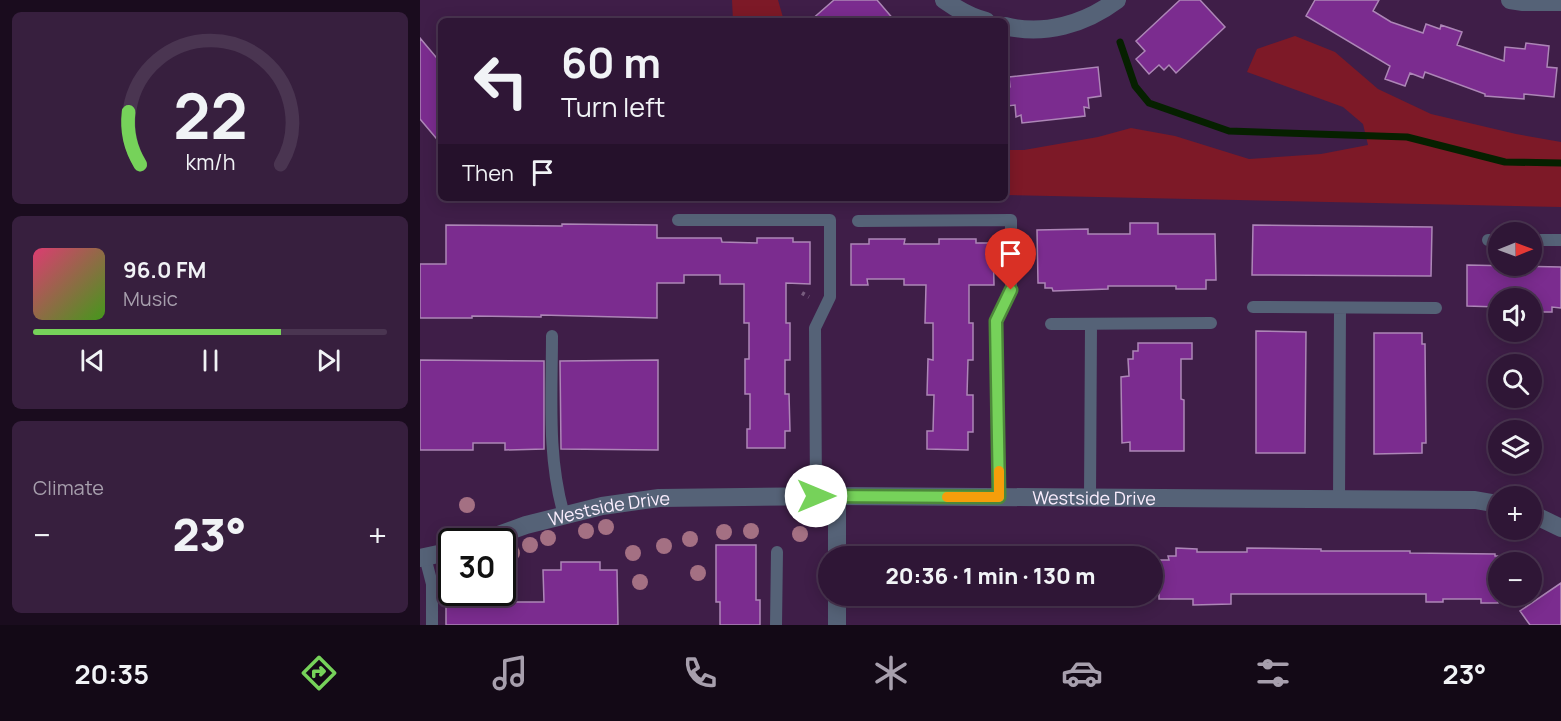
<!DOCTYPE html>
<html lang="en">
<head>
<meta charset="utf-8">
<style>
  :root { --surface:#2f1636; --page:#371f3e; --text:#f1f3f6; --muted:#a79fad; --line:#4a3551; --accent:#76d25a }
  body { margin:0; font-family:Manrope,sans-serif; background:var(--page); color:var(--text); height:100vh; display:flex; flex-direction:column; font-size:22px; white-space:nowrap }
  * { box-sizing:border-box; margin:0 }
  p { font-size:20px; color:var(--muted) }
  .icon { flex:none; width:33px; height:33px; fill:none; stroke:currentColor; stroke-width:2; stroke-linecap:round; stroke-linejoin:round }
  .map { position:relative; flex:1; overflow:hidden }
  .side { display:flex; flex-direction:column; gap:12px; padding:12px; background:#1a0c1e; width:420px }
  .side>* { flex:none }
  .guide { position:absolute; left:18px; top:18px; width:570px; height:183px; border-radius:9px; box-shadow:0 3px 15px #0003,0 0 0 2px var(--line); background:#2f1636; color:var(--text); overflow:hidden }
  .needle { width:39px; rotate:89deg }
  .controls { position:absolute; left:1068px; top:222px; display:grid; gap:12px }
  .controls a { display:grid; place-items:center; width:54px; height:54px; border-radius:50%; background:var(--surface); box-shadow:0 3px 15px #0003,0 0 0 2px var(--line); font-size:30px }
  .speed { position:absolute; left:18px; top:528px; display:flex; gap:12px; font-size:30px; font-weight:700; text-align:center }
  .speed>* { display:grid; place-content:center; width:78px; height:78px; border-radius:50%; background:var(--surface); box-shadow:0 3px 15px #0003,0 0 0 2px var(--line); line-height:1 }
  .speed .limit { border:3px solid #111; border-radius:9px; background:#fff; color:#111 }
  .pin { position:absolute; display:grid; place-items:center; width:51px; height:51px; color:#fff; margin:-62px -26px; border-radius:50% 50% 50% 0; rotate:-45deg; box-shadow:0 0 6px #0007 }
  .pin .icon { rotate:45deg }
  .me { position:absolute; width:66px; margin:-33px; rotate:90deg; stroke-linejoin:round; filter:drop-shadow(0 0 4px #0008) }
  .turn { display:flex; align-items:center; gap:21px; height:126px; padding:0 24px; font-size:27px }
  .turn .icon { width:78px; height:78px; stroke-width:2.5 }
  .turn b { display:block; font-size:42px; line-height:51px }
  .then { display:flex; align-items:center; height:57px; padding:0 24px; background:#0003; gap:12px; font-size:22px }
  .big { font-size:45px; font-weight:800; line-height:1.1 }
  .side .card { flex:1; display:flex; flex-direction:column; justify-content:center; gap:9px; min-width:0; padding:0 21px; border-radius:9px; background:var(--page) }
  .side .dial { align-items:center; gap:0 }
  .dial svg { height:156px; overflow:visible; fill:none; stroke:var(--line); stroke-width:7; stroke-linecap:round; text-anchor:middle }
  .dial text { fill:var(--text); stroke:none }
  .song { display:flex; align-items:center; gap:18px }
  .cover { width:72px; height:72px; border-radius:9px; background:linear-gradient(135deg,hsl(340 70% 55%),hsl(100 70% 35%)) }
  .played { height:6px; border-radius:3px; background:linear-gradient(90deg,var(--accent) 70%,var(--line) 70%) }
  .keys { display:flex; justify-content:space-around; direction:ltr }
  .heat { display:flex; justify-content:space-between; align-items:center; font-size:33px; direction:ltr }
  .trip { position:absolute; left:398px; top:546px; width:345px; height:60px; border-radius:30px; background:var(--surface); box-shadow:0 3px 15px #0003,0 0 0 2px var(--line); font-weight:800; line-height:60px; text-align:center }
  .tab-bar { display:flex; height:96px; justify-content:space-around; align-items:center; background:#130916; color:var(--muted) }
  .tab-bar .icon { width:42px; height:42px }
  .tab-bar .selected { color:var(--accent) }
  .tab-bar b { font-size:27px; color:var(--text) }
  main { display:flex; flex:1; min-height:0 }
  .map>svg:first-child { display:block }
  .green { fill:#7d1927 }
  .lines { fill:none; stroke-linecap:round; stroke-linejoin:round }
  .stream { stroke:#062000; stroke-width:7 }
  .building { fill:#7b2c8f; stroke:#ad86b7; stroke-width:1.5 }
  .path { stroke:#785d7f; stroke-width:4; stroke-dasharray:3 4.5; stroke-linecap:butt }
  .lane { stroke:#556277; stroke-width:12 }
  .street { stroke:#556277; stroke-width:18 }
  .tree { fill:#a47083 }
  .route-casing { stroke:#4d883a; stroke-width:15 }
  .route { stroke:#76d25a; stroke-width:10 }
  .slow { stroke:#f59e0b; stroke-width:10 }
  .labels { text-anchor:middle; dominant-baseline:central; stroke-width:6; stroke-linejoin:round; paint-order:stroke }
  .street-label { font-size:18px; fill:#fbeefe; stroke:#1e0f22 }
</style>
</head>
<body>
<main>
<section class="side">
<div class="card dial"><svg viewBox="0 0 100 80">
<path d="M14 69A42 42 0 1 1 86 69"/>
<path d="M14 69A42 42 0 0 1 8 42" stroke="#76d25a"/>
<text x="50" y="56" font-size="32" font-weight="700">22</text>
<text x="50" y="72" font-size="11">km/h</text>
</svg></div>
<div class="card">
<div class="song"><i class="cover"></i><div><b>96.0 FM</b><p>Music</p></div></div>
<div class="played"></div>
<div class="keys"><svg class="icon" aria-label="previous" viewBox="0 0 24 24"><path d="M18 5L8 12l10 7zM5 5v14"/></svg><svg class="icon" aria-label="pause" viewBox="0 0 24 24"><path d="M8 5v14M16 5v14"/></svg><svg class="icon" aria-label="next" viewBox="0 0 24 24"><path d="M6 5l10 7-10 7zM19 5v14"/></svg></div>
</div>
<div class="card"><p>Climate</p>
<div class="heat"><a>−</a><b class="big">23°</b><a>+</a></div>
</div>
</section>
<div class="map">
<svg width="1141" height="625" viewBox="0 0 1141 625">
  <rect width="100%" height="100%" fill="#3f1e48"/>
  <!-- green -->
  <path class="green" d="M312 0H358L364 21H313Z
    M875 36 915 52 958 89 1011 114 1096 134 1141 142V207L585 195V150H604L678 137 711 128 755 136 829 159 901 154 948 145 943 124 923 107 827 72 837 49Z"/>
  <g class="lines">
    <!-- stream -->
    <path class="stream" d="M700 42 715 86 729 103 809 131 987 137 1085 162 1141 163"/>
  </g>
  <!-- building -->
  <path class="building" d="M414 0H457L475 21H390Z
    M760 0H780L805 27 756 73 749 65 744 70 739 65 729 74 716 59 725 51 716 41Z
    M895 0H959L953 11 971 22 1003 33 1006 24 1020 29 1021 25 1042 32 1037 45 1084 61 1085 47 1105 49 1106 43 1129 46 1127 67 1137 68 1134 97 1104 94V99L1065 96V94L1005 72 1003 78 990 73 985 86 965 79 970 66 886 16Z
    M0 38 21 63V144L0 119Z
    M678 67 681 96 668 98 669 108 664 107 665 116 602 123 601 115 596 117 595 105 587 106 585 88 590 87 589 77Z
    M710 223H738V234H795L796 280H786V289H756V286H688V289L633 291 632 288H625V283H618L617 230 668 229V234H710Z
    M142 224 237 225V238H301L302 242 337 243V238H373V242H390V284L366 283V323H370V360H365V394H369L370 431H365V448H327V429H330V394H325V359H329V323H324V284H300V275H264V283H237V318L121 315V317L52 316V318H0V264H26V225L142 226Z
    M833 225 1012 227 1011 276 832 275Z
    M449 239H485L484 244H519V239H556V243H573L574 285H549V323H553V360H548L547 395H553V432H548V450L507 449V431H513L514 395H507L508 359 513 360V323H505L506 285H484V279H447L448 285H431V244H449Z
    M1047 265 1141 267V308L1132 307V312H1114V304H1112V298H1078V307L1047 306Z
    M836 331 886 332 885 453H836Z
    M954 333H1002V344H1005L1006 443H1002V453L954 454Z
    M718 343H772V359H761V399L764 400V451H710V442L702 443 701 377 709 376 708 359H713V351H718Z
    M0 360 124 361V449L85 450V443H53V450H0Z
    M238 360V450L141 449 140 361Z
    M296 545H336V600H340V625H300V602H296Z
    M756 548 777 549V552H827V548L901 549V551H990V553L1075 554V556H1078V603H1061V599H1023V602H1006V594H811V604L773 605V599H739V560H749L748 556H756Z
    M141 562H180V570H197L198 625H26V601H44V594L82 593 83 602H124L123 570H141Z
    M1141 583V625H1110L1100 611Z"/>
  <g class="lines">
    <!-- path -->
    <path class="path" d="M382 293 389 297"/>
    <!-- lane -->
    <path class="lane" d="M258 220H410V297L395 328 396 497
      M438 221 591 220V290L576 321 579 497
      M1068 240H1078
      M1112 240H1141
      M833 307 1016 308
      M631 324 791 323
      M132 336C132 396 127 457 144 515
      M670 498 671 324
      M919 500 920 309
      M5 557 12 584V625
      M356 625 357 552"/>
    <!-- street -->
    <g class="street">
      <path d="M524 0C538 10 550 17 566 21"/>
      <path d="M1090 0 1103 2H1141"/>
      <path d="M585 26C624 36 665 24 697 0"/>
      <path d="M417 496V556"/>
      <path d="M1112 514 1141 528"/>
      <path id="s1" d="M59 542 106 525 182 506 239 498 417 496 1055 500 1078 504"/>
      <path d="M0 558 32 551"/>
      <path d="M417 596V625"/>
    </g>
  </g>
  <!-- trees -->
  <g class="tree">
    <circle cx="47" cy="505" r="8"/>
    <circle cx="186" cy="527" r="8"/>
    <circle cx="166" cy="531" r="8"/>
    <circle cx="331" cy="531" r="8"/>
    <circle cx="304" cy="532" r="8"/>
    <circle cx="380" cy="534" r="8"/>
    <circle cx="128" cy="538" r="8"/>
    <circle cx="270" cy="539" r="8"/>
    <circle cx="110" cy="545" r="8"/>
    <circle cx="244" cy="546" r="8"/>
    <circle cx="92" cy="553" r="8"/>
    <circle cx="213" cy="553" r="8"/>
    <circle cx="278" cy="573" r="8"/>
    <circle cx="220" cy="582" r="8"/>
  </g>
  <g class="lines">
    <!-- route casing -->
    <g class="route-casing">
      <path id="route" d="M396 496 579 497 576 321 591 290"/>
    </g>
    <!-- route -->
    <use href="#route" class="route"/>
    <!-- slow -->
    <path class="slow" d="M527 497H579V471"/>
  </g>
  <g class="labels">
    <!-- street labels -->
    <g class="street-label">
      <text stroke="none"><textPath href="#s1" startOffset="621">Westside Drive</textPath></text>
      <text stroke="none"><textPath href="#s1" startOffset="135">Westside Drive</textPath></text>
    </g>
  </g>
</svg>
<div class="controls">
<a><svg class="needle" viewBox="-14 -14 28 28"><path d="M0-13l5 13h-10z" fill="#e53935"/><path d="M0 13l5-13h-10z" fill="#a79fad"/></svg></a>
<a><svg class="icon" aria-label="sound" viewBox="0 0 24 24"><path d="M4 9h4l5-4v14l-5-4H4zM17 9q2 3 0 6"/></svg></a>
<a><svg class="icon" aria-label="search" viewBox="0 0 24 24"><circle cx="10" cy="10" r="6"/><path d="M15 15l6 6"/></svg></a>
<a><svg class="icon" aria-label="layers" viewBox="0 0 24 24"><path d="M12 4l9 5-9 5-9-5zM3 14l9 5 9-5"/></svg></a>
<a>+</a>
<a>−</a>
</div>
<div class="speed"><div class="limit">30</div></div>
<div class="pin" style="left:591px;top:290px;background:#d93025"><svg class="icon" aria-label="arrive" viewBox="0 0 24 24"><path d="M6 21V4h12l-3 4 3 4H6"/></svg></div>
<svg class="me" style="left:396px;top:496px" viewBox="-20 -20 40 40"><circle r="19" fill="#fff"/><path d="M0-13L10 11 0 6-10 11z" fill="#76d25a"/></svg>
<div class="trip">20:36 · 1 min · 130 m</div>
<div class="guide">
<div class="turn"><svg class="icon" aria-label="left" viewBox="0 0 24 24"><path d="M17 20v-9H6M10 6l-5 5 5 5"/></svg><div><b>60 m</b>Turn left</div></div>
<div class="then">Then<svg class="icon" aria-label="arrive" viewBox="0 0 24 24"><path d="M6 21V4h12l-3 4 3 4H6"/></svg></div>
</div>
</div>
</main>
<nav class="tab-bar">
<b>20:35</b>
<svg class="icon selected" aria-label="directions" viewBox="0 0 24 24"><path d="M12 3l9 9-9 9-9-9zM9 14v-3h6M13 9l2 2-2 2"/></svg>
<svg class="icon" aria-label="music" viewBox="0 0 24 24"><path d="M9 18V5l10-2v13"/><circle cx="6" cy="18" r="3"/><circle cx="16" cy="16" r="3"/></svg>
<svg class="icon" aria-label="phone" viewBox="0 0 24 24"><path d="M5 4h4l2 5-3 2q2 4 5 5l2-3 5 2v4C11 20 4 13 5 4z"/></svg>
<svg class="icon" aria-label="climate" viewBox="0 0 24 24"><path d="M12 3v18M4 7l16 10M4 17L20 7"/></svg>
<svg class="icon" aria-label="car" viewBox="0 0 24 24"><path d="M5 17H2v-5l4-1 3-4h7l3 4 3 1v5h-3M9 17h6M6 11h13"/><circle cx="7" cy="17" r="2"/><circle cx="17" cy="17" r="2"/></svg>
<svg class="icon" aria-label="filters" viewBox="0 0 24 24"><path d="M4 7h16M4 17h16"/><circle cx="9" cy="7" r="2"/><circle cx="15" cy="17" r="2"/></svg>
<b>23°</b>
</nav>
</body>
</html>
